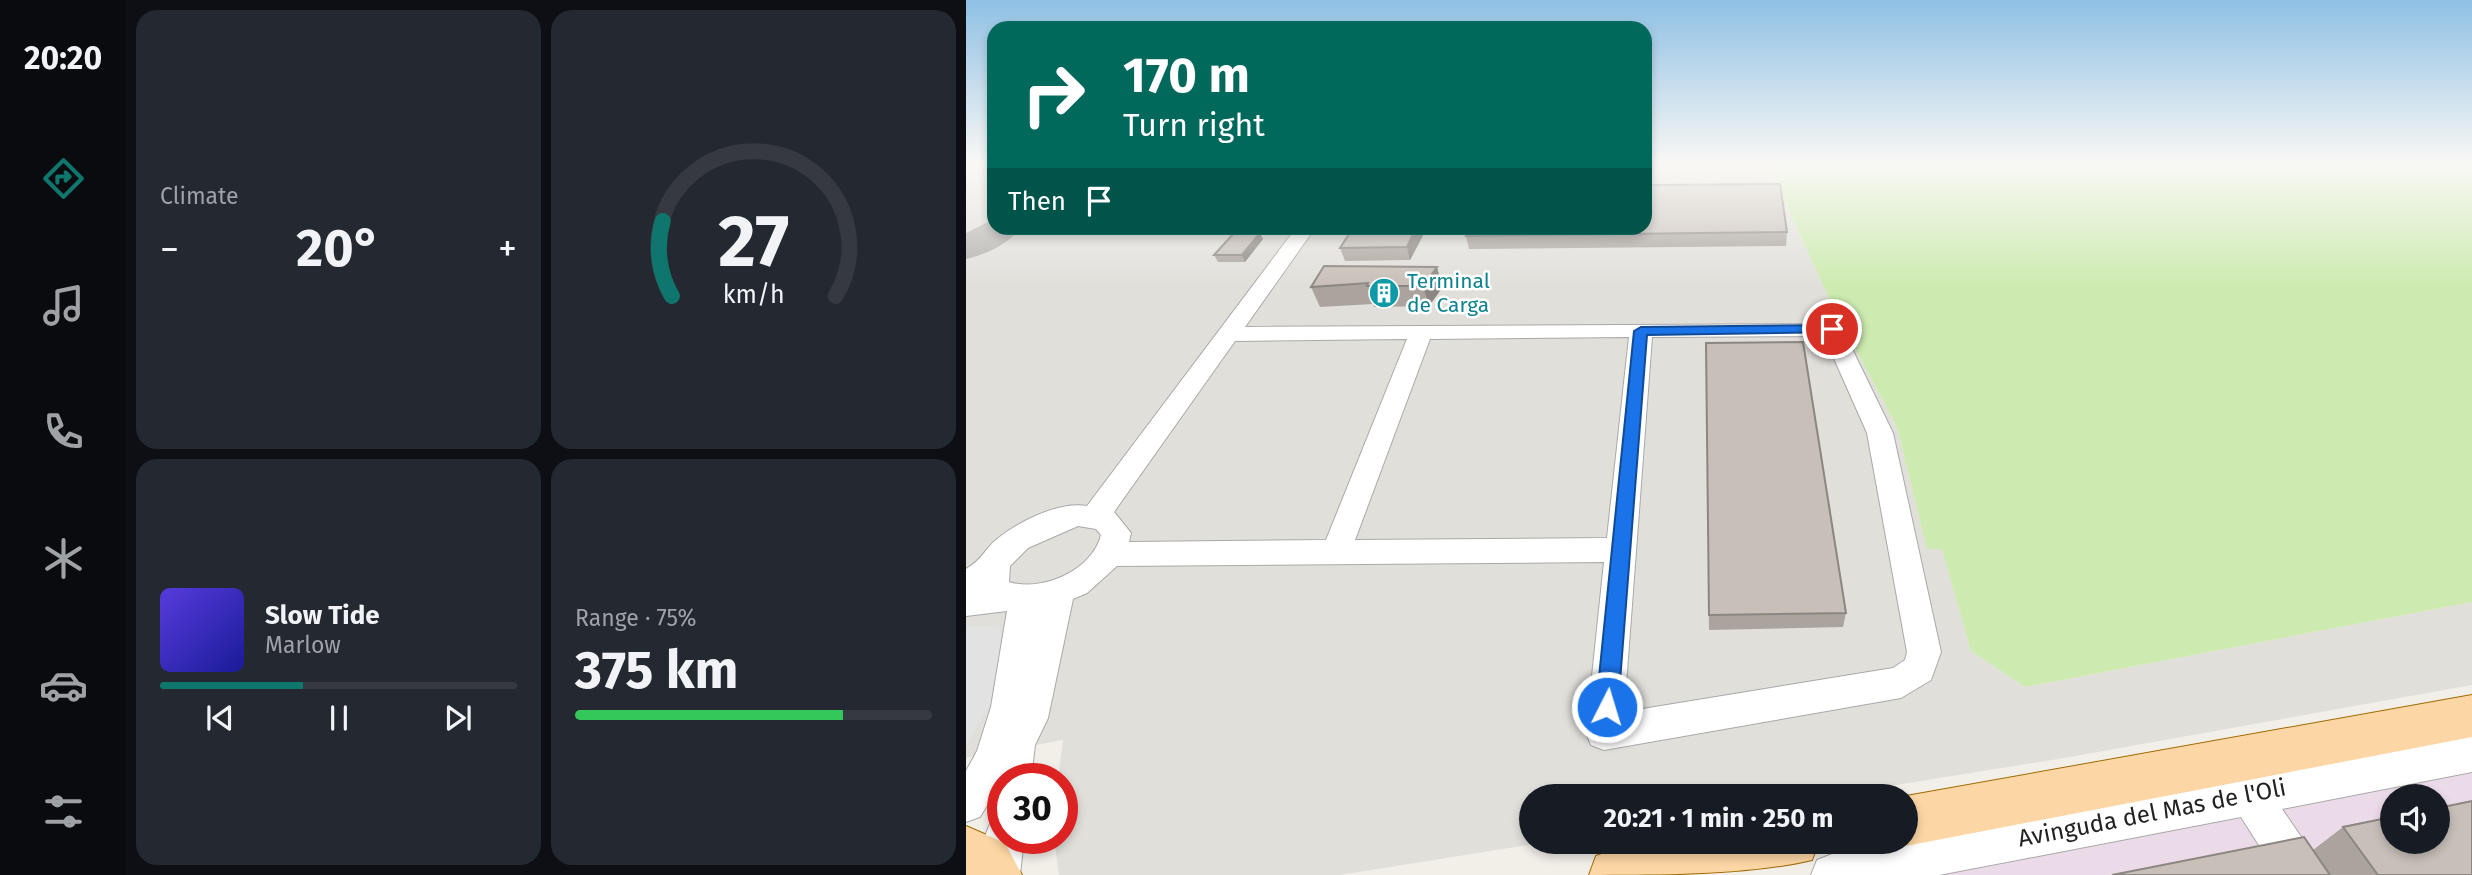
<!DOCTYPE html>
<html lang="en">
<head>
<meta charset="utf-8">
<style>
  :root { --surface:#171b24; --page:#242831; --text:#f1f3f6; --muted:#9ea1a6; --line:#363941; --accent:#0f766e }
  body { margin:0; font-family:"Fira Sans",sans-serif; background:var(--page); color:var(--text); height:100vh; display:flex; flex-direction:column; font-size:26px; white-space:nowrap }
  * { box-sizing:border-box; margin:0 }
  p { font-size:23px; color:var(--muted) }
  .icon { flex:none; width:38px; height:38px; fill:none; stroke:currentColor; stroke-width:2; stroke-linecap:round; stroke-linejoin:round }
  .map { position:relative; flex:1; overflow:hidden }
  .drawer { display:flex; flex-direction:column; gap:10px; padding:10px; background:#0d0f14; width:840px }
  .drawer>* { flex:none }
  .hud { position:absolute; left:21px; top:21px; width:665px; height:214px; border-radius:21px; box-shadow:0 4px 10px #0003; background:#00695c; color:#fff; overflow:hidden }
  .fabs { position:absolute; left:1414px; top:784px; display:grid; gap:14px }
  .fabs a { display:grid; place-items:center; width:70px; height:70px; border-radius:50%; background:var(--surface); box-shadow:0 4px 10px #0003; font-size:35px }
  .speed { position:absolute; left:21px; top:763px; display:flex; gap:14px; font-size:35px; font-weight:700; text-align:center }
  .speed>* { display:grid; place-content:center; width:91px; height:91px; border-radius:50%; background:var(--surface); box-shadow:0 4px 10px #0003; line-height:1 }
  .speed .limit { border:10px solid #d22; background:#fff; color:#111 }
  .pin { position:absolute; display:grid; place-items:center; width:60px; height:60px; color:#fff; margin:-30px; border:4px solid #fff; border-radius:50%; box-shadow:0 2px 7px #0007 }
  .me { position:absolute; width:77px; margin:-38px; rotate:5deg; stroke-linejoin:round; filter:drop-shadow(0 0 5px #0008) }
  .turn { display:flex; align-items:center; gap:24px; height:147px; padding:0 21px; font-size:32px }
  .turn .icon { width:91px; height:91px; stroke-width:2.5 }
  .turn b { display:block; font-size:49px; line-height:60px }
  .then { display:flex; align-items:center; height:66px; padding:0 21px; background:#0003; gap:14px; font-size:26px }
  .big { font-size:52px; font-weight:700; line-height:1.1 }
  .drawer .tile { flex:1; display:flex; flex-direction:column; justify-content:center; gap:10px; min-width:0; padding:0 24px; border-radius:21px; background:var(--page) }
  .drawer .dial { align-items:center; gap:0 }
  .dial svg { height:182px; overflow:visible; fill:none; stroke:var(--line); stroke-width:7; stroke-linecap:round; text-anchor:middle }
  .dial text { fill:var(--text); stroke:none }
  .song { display:flex; align-items:center; gap:21px }
  .cover { width:84px; height:84px; border-radius:10px; background:linear-gradient(135deg,hsl(250 70% 55%),hsl(240 70% 35%)) }
  .played { height:7px; border-radius:4px; background:linear-gradient(90deg,var(--accent) 40%,var(--line) 40%) }
  .keys { display:flex; justify-content:space-around; direction:ltr }
  .heat { display:flex; justify-content:space-between; align-items:center; font-size:38px; direction:ltr }
  .charge { height:10px; border-radius:5px; background:linear-gradient(90deg,#34c759 75%,var(--line) 0) }
  .drawer .tiles { flex:1; display:grid; gap:10px; grid-template-columns:repeat(2,1fr) }
  .trip { position:absolute; left:553px; top:784px; width:399px; height:70px; border-radius:35px; background:var(--surface); box-shadow:0 4px 10px #0003; font-weight:700; line-height:70px; text-align:center }
  main { display:flex; flex:1; min-height:0 }
  .menu { display:flex; flex-direction:column; width:126px; justify-content:space-around; align-items:center; background:#090b0e; color:var(--muted) }
  .menu .icon { width:49px; height:49px }
  .menu .active { color:var(--accent) }
  .menu b { font-size:32px; color:var(--text) }
  .map>svg:first-child { display:block }
  .industrial { fill:#ebdbe8; fill-rule:evenodd }
  .airport { fill:#e1dfda }
  .grass { fill:#cdebb0 }
  .parking { fill:#e2e2e2 }
  .lines { fill:none; stroke-linecap:round; stroke-linejoin:round }
  .taxiway { fill:#b1b0ac; fill-rule:evenodd }
  .minor-casing { stroke:#a9a9a9; stroke-width:2 }
  .major-casing { stroke:#a06b00; stroke-width:2 }
  .minor { fill:#fff; fill-rule:evenodd }
  .major { fill:#fcd6a4; fill-rule:evenodd }
  .wall { fill:#aba49e }
  .shaded-wall { fill:#8b8681 }
  .building { fill:#c7bfb8; stroke:#8b8681; stroke-width:2 }
  .route { fill:#1a73e8; stroke:#114b97; stroke-width:2 }
  .labels { text-anchor:middle; dominant-baseline:central; stroke-width:5; stroke-linejoin:round; paint-order:stroke }
  .culture-label { font-size:21px; fill:#0d838f; stroke:#fff; text-anchor:start }
  .near-street-label { font-size:24px; fill:#222; stroke:#fff }
</style>
</head>
<body>
<main>
<nav class="menu">
<b>20:20</b>
<svg class="icon active" aria-label="directions" viewBox="0 0 24 24"><path d="M12 3l9 9-9 9-9-9zM9 14v-3h6M13 9l2 2-2 2"/></svg>
<svg class="icon" aria-label="music" viewBox="0 0 24 24"><path d="M9 18V5l10-2v13"/><circle cx="6" cy="18" r="3"/><circle cx="16" cy="16" r="3"/></svg>
<svg class="icon" aria-label="phone" viewBox="0 0 24 24"><path d="M5 4h4l2 5-3 2q2 4 5 5l2-3 5 2v4C11 20 4 13 5 4z"/></svg>
<svg class="icon" aria-label="climate" viewBox="0 0 24 24"><path d="M12 3v18M4 7l16 10M4 17L20 7"/></svg>
<svg class="icon" aria-label="car" viewBox="0 0 24 24"><path d="M5 17H2v-5l4-1 3-4h7l3 4 3 1v5h-3M9 17h6M6 11h13"/><circle cx="7" cy="17" r="2"/><circle cx="17" cy="17" r="2"/></svg>
<svg class="icon" aria-label="filters" viewBox="0 0 24 24"><path d="M4 7h16M4 17h16"/><circle cx="9" cy="7" r="2"/><circle cx="15" cy="17" r="2"/></svg>
</nav>
<section class="drawer">
<div class="tiles">
<div class="tile"><p>Climate</p>
<div class="heat"><a>−</a><b class="big">20°</b><a>+</a></div>
</div>
<div class="tile dial"><svg viewBox="0 0 100 80">
<path d="M14 69A42 42 0 1 1 86 69"/>
<path d="M14 69A42 42 0 0 1 10 36" stroke="#0f766e"/>
<text x="50" y="56" font-size="32" font-weight="700">27</text>
<text x="50" y="72" font-size="11">km/h</text>
</svg></div>
<div class="tile">
<div class="song"><i class="cover"></i><div><b>Slow Tide</b><p>Marlow</p></div></div>
<div class="played"></div>
<div class="keys"><svg class="icon" aria-label="previous" viewBox="0 0 24 24"><path d="M18 5L8 12l10 7zM5 5v14"/></svg><svg class="icon" aria-label="pause" viewBox="0 0 24 24"><path d="M8 5v14M16 5v14"/></svg><svg class="icon" aria-label="next" viewBox="0 0 24 24"><path d="M6 5l10 7-10 7zM19 5v14"/></svg></div>
</div>
<div class="tile"><p>Range · 75%</p><b class="big">375 km</b><div class="charge"></div></div>
</div>
</section>
<div class="map">
<svg width="1506" height="875" viewBox="0 0 1506 875">
  <rect width="100%" height="100%" fill="#f2efe9"/>
  <!-- industrial -->
  <path class="industrial" d="M1506 758V875H870ZM1426 796H1472V842H1426Z"/>
  <!-- airport -->
  <path class="airport" d="M0 164H28V228H679V164H801L870 313 931 427 961 549 976 548 1005 651 1059 687 1506 602V685L1098 758 862 796H565V842H580L374 875H93L88 838H96V779H92L97 740 0 758Z"/>
  <!-- grass -->
  <path class="grass" d="M801 164H1506V602L1059 687 1005 651 976 549H961L931 427 870 313Z"/>
  <!-- parking -->
  <path class="parking" d="M0 627H33L39 655 36 685 0 745Z"/>
  <g class="lines">
    <!-- taxiway -->
    <path class="taxiway" d="M28 219V228H54C43 244 18 255 0 259V233Z"/>
    <!-- minor casing -->
    <g class="minor-casing">
      <path id="minor" d="M330 228H349L279 327 874 324 927 433 975 652 965 680 935 698 638 750 625 745 620 733 638 562 151 566 121 593 107 599 82 718 69 745 65 779H37V794L31 789 14 817 0 822V771L11 751 25 707 41 611 0 616V569C16 560 18 550 31 539 52 522 93 501 121 506ZM858 336 901 433 941 652 939 660 927 668 658 712 686 337ZM663 337 641 538 389 540 464 339ZM441 339 360 540 163 542 165 533 148 512 269 341ZM112 526 130 529 135 535C126 571 76 592 43 582L44 566 62 548Z
        M1506 736V772L1316 809 1351 860 1357 875H1312L1275 817 973 875H845L851 860 866 854 1283 775 1287 776Z
        M37 818V838H58L54 875H12L18 838 24 824Z"/>
    </g>
    <!-- major casing -->
    <g class="major-casing">
      <path id="major" d="M1506 695V737L940 846 930 842H940V796Z
        M0 826 39 843 56 875H0Z
        M688 842H853L846 860C784 875 691 875 623 875L630 856 649 849Z"/>
    </g>
    <!-- minor -->
    <use href="#minor" class="minor"/>
    <!-- major -->
    <use href="#major" class="major"/>
  </g>
  <!-- wall -->
  <path class="wall" d="M461 228 444 260 379 261 374 248Z
    M821 232 820 246 503 249 500 236Z
    M297 239 279 262H252L248 255Z
    M471 267 476 288 463 306 408 307 407 304 354 307 345 287Z
    M740 343 880 613 877 627 743 630Z
    M1377 827 1506 875H1146L1347 850Z"/>
  <!-- shaded-wall -->
  <path class="shaded-wall" d="M450 228H461L444 260 441 247Z
    M294 233 297 239 279 262 276 255Z
    M471 267 476 288 463 306 457 286Z"/>
  <!-- building -->
  <path class="building" d="M814 184 821 232 500 236 503 228H679V185Z
    M387 228H450L441 247 374 248Z
    M268 233H294L276 255H248Z
    M358 266 471 267 457 286H401L402 283 345 287Z
    M837 342 880 613 743 615 740 343Z
    M1506 801V875H1412L1377 827 1426 817V842H1472V808Z
    M1338 837 1364 875H1146Z"/>
  <!-- sky -->
  <linearGradient id="sky" x2="0" y2="1"><stop stop-color="#8fc0e4"/><stop offset="0.57" stop-color="#f9f8f5"/><stop offset="1" stop-color="#f9f8f5" stop-opacity="0"/></linearGradient>
  <rect width="1506" height="286" fill="url(#sky)"/>
  <!-- route -->
  <path class="route" d="M866 325 871 326V332L681 335 652 707 648 714 641 717 633 714 630 707 668 331 675 327Z"/>
  <!-- icons -->
  <defs>
    <g id="building-disc" transform="scale(1.575)"><circle r="9.5" fill="#0f9aa8" stroke="#fff"/><path d="M-4-6H4V6H1V3H-1V6H-4ZM-2.5-4.3h1.7v1.8h-1.7ZM.8-4.3h1.7v1.8H.8ZM-2.5-1h1.7V.8h-1.7ZM.8-1h1.7V.8H.8Z" fill="#fff"/></g>
  </defs>
  <g fill-rule="evenodd">
    <use href="#building-disc" x="418" y="293"/>
  </g>
  <g class="labels">
    <!-- culture labels -->
    <g class="culture-label">
      <text x="441" y="281">Terminal<tspan x="441" dy="24">de Carga</tspan></text>
    </g>
    <!-- near-street labels -->
    <g class="near-street-label">
      <text transform="translate(1186 813) rotate(-11)">Avinguda del Mas de l'Oli</text>
    </g>
  </g>
</svg>
<div class="fabs">
<a><svg class="icon" aria-label="sound" viewBox="0 0 24 24"><path d="M4 9h4l5-4v14l-5-4H4zM17 9q2 3 0 6"/></svg></a>
</div>
<div class="speed"><div class="limit">30</div></div>
<div class="pin" style="left:866px;top:329px;background:#d93025"><svg class="icon" aria-label="arrive" viewBox="0 0 24 24"><path d="M6 21V4h12l-3 4 3 4H6"/></svg></div>
<svg class="me" style="left:641px;top:707px" viewBox="-20 -20 40 40"><circle r="17" fill="#1a73e8" stroke="#fff" stroke-width="3"/><path d="M0-11L8 9 0 5-8 9z" fill="#fff"/></svg>
<div class="trip">20:21 · 1 min · 250 m</div>
<div class="hud">
<div class="turn"><svg class="icon" aria-label="right" viewBox="0 0 24 24"><path d="M7 20v-9h11M14 6l5 5-5 5"/></svg><div><b>170 m</b>Turn right</div></div>
<div class="then">Then<svg class="icon" aria-label="arrive" viewBox="0 0 24 24"><path d="M6 21V4h12l-3 4 3 4H6"/></svg></div>
</div>
</div>
</main>
</body>
</html>
